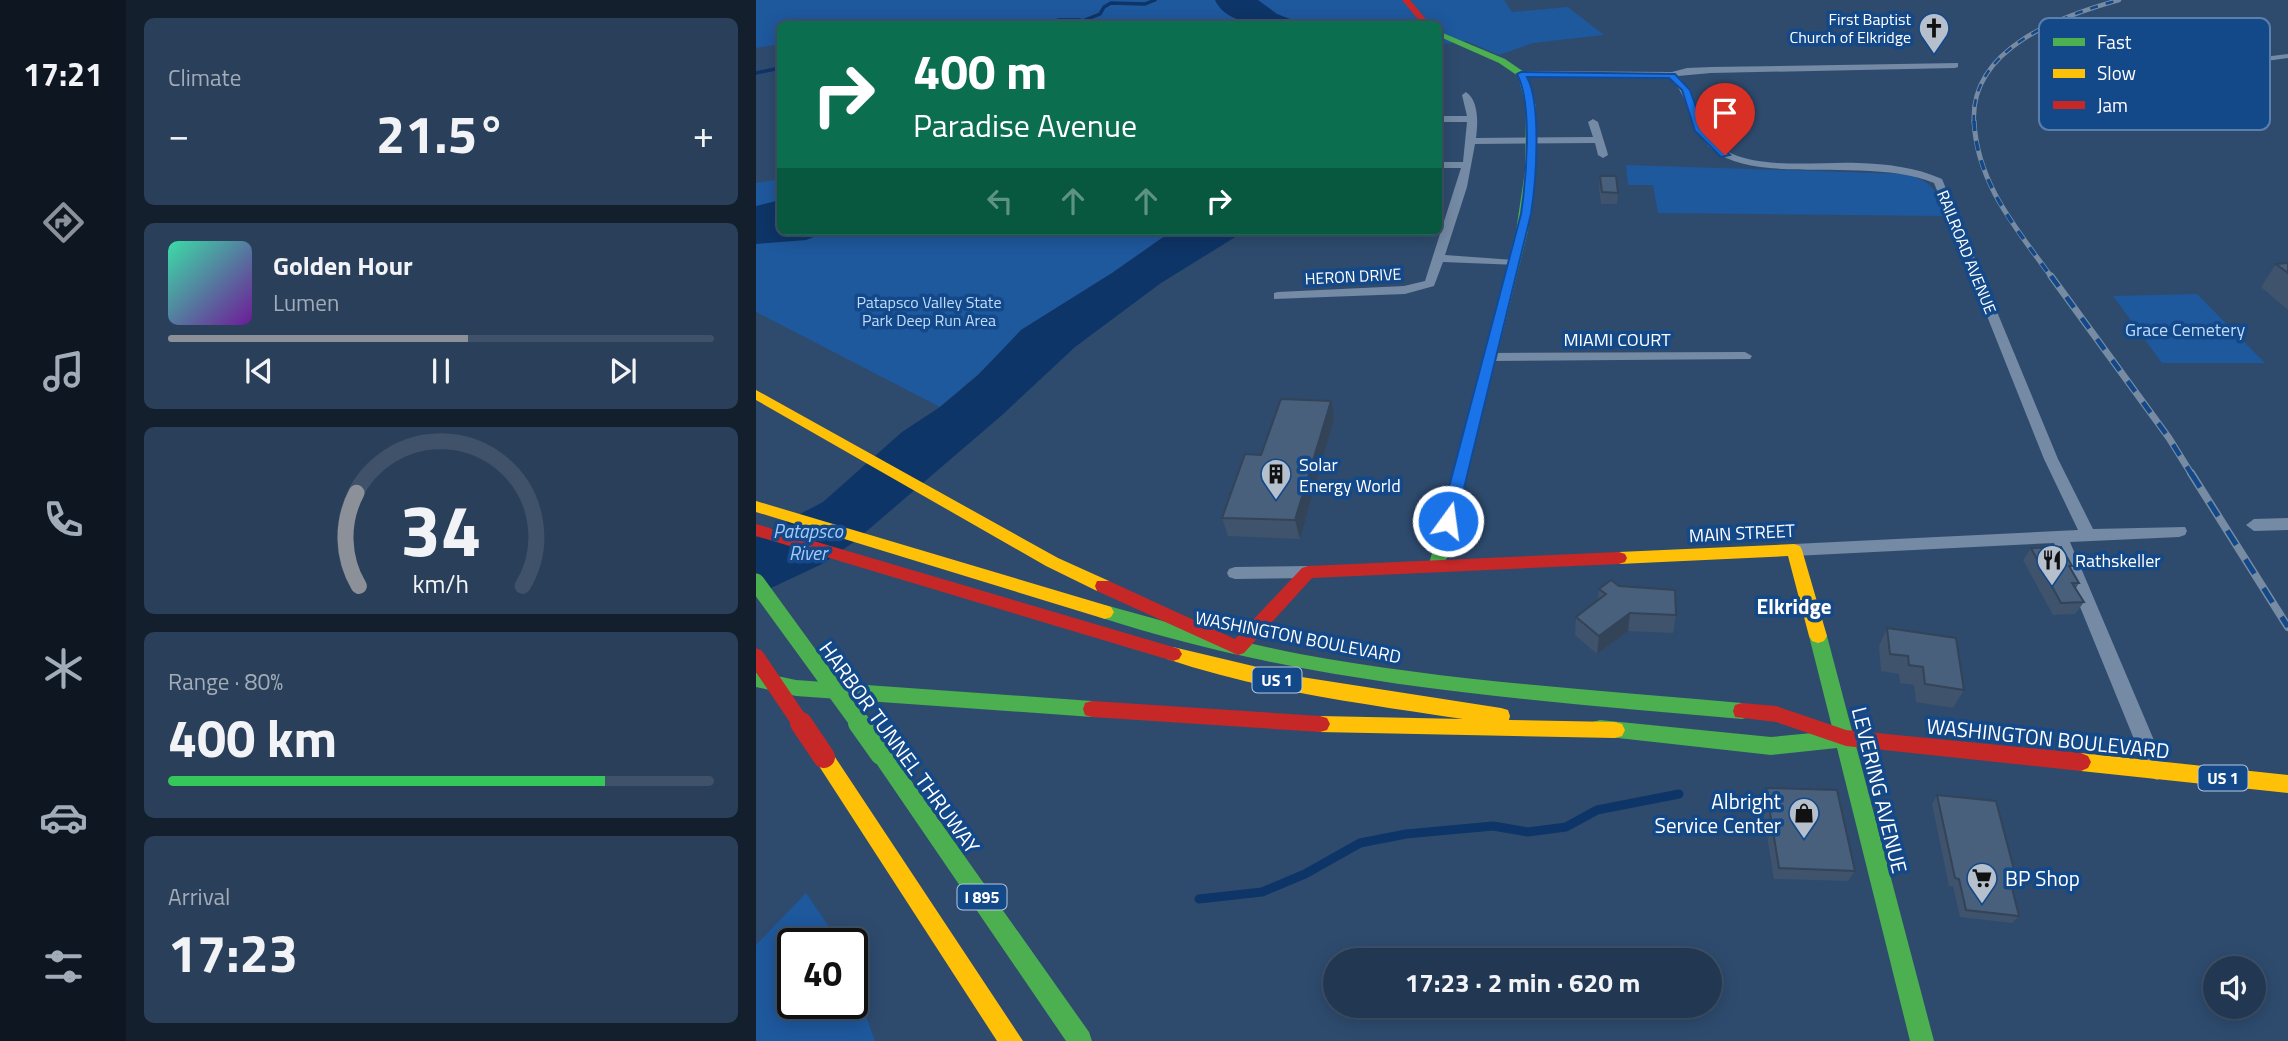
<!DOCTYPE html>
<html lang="en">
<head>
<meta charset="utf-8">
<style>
  :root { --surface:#223852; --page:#2a3f59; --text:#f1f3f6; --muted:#a2acb8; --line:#3f5269; --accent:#8c9099 }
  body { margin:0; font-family:"Titillium Web",sans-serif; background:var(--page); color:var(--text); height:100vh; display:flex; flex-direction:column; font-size:26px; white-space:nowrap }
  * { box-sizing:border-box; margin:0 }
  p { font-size:23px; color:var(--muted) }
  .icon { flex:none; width:38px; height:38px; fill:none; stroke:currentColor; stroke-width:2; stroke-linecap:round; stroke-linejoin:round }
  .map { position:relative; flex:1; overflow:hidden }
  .details { display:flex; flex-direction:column; gap:18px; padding:18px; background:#131f2d; width:630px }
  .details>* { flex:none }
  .top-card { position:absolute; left:21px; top:21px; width:665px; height:214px; border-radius:10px; box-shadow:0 4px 18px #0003,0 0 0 2px var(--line); background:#0b6e4f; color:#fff; overflow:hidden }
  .buttons { position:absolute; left:1447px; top:956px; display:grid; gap:14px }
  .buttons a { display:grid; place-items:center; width:63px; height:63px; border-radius:50%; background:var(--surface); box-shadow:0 4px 18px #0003,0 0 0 2px var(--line); font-size:35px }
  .speed { position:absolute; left:21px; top:928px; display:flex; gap:14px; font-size:35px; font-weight:700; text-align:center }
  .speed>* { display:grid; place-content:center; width:91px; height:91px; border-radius:50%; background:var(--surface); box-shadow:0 4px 18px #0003,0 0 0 2px var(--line); line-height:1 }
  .speed .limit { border:4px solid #111; border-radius:10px; background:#fff; color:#111 }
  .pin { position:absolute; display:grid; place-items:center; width:60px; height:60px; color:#fff; margin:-72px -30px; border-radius:50% 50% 50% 0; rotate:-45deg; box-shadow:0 0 7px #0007 }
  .pin .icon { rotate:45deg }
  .me { position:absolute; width:77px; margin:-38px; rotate:14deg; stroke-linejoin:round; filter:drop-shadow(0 0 5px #0008) }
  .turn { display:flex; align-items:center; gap:24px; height:147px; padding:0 21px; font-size:32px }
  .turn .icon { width:91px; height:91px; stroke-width:2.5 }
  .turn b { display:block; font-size:49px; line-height:60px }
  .lanes { display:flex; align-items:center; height:66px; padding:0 21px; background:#0003; justify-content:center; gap:35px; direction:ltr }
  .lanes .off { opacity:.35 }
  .big { font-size:52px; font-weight:700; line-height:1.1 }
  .details .widget { flex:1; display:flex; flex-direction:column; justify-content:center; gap:10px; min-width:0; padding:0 24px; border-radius:10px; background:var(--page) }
  .details .dial { align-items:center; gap:0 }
  .dial svg { height:182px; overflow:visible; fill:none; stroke:var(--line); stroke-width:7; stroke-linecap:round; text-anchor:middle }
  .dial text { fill:var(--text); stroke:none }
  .song { display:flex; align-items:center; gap:21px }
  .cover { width:84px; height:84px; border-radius:10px; background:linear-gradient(135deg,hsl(160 70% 55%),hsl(280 70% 35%)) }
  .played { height:7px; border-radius:4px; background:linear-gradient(90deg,var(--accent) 55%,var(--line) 55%) }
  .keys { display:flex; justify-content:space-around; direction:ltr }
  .heat { display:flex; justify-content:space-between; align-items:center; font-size:38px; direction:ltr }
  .charge { height:10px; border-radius:5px; background:linear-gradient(90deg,#34c759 80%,var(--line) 0) }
  .trip { position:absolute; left:567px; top:948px; width:399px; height:70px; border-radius:35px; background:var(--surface); box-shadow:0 4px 18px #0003,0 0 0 2px var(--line); font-weight:700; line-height:70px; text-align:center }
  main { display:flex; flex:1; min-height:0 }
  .tab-bar { display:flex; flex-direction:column; width:126px; justify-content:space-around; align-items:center; background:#0e1621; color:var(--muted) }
  .tab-bar .icon { width:49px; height:49px }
  .tab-bar .selected { color:var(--accent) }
  .tab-bar b { font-size:32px; color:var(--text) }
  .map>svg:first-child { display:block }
  .green { fill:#1e589d }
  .water { fill:#0e3567 }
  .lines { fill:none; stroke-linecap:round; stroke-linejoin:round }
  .stream-far1 { stroke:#0e3567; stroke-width:3.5 }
  .stream { stroke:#0e3567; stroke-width:9 }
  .street { fill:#758aa4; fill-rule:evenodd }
  .fast { fill:#4caf50; fill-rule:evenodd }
  .slow { fill:#ffc107; fill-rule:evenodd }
  .jam { fill:#c62828; fill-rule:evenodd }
  .rail-far3-casing { stroke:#778ba3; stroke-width:4.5 }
  .rail-far2-casing { stroke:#778ba3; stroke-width:5 }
  .rail-far1-casing { stroke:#778ba3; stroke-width:7 }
  .rail-casing { stroke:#778ba3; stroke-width:8 }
  .rail-far3 { stroke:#134889; stroke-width:2.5; stroke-dasharray:8; stroke-linecap:butt }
  .rail-far2 { stroke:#134889; stroke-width:3.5; stroke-dasharray:10; stroke-linecap:butt }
  .rail-far1 { stroke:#134889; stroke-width:4.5; stroke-dasharray:13; stroke-linecap:butt }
  .rail { stroke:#134889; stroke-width:5; stroke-dasharray:17; stroke-linecap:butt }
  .fast-bridge-far1 { stroke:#4caf50; stroke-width:17 }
  .fast-bridge { stroke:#4caf50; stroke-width:22 }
  .jam-bridge-far1 { stroke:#c62828; stroke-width:17 }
  .jam-bridge { stroke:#c62828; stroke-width:22 }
  .wall { fill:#3f536c }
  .shaded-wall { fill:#334358 }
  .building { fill:#49607d; stroke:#334358; stroke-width:2 }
  .route { fill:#1a73e8; stroke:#114b97; stroke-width:2 }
  .labels { text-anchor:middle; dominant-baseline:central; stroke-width:7; stroke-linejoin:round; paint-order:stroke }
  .far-poi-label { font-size:16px; fill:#fff; stroke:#134889; text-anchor:end }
  .far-street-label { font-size:16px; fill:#fff; stroke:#134889 }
  .far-park-label { font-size:16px; fill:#bfdbfc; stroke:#134889 }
  .shield { fill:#134889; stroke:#b8c8dc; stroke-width:2 }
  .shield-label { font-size:16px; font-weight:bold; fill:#fff }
  .park-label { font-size:18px; fill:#bfdbfc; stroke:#134889 }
  .street-label { font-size:18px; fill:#fff; stroke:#134889 }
  .poi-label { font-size:18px; fill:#fff; stroke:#134889; text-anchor:start }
  .water-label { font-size:19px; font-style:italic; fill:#a5cbf8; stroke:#134889 }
  .quarter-label { font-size:21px; font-weight:bold; fill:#fff; stroke:#134889 }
  .near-street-label { font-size:21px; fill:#fff; stroke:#134889 }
  .near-poi-label { font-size:21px; fill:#fff; stroke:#134889; text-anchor:end }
  .key { fill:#134889; stroke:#5a7fac; stroke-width:2 }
  .key-label { font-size:19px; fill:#fff }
</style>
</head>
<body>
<main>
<nav class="tab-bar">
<b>17:21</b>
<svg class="icon selected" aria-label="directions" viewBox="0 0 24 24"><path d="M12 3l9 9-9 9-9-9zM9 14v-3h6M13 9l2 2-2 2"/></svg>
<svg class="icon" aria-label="music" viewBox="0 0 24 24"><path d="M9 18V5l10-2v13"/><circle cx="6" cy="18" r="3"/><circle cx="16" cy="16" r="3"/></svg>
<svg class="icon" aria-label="phone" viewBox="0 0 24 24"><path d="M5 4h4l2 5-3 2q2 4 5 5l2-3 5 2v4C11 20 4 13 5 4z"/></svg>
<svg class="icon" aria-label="climate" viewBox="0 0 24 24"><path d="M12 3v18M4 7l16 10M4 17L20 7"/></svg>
<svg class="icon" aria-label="car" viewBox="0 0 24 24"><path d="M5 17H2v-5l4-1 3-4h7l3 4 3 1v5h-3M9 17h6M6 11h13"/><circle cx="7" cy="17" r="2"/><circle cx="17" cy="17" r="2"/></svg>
<svg class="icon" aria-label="filters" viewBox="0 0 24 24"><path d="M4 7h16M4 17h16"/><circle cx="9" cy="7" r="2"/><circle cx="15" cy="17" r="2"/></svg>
</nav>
<section class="details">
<div class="widget"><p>Climate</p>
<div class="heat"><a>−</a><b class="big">21.5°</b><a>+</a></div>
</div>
<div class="widget">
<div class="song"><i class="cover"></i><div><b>Golden Hour</b><p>Lumen</p></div></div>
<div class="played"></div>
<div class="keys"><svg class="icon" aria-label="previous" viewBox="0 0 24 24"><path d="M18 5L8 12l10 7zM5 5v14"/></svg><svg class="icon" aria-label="pause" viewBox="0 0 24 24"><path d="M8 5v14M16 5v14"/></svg><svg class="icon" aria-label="next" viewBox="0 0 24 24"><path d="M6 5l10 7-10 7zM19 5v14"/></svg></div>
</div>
<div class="widget dial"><svg viewBox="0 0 100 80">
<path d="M14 69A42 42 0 1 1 86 69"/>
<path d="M14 69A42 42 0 0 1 13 28" stroke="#8c9099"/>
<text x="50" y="56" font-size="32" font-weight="700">34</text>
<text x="50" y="72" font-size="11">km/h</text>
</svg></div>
<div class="widget"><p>Range · 80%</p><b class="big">400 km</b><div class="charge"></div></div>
<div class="widget"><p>Arrival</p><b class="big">17:23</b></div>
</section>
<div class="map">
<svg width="1532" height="1041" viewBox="0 0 1532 1041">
  <rect width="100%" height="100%" fill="#2e4b6e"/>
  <!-- green -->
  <path class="green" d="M0 0H748L756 12 812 7 848 35 777 43 743 55 710 41 683 45 682 24H24V47L18 45 0 48Z
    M870 165 1151 174C1179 184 1179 188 1187 216L902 213 897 185H872Z
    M24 179V231H416L356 273 265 330 241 358 184 407 0 312V183Z
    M1441 294 1509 363H1406L1357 296Z
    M50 893 84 943H37V1003H96V977L119 1041H0V945Z"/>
  <!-- water -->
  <path class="water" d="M459 0H502L521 14 547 24C521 25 472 29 459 0Z
    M24 200V231H73L50 240 0 244V206Z
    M416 231H489L405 283 319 347 245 416 98 542 66 564 0 595V537L67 502 146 432 184 407 222 375 265 330 356 273Z"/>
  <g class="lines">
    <!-- stream-far1 -->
    <path class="stream-far1" d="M228 24H275
      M288 24 303 20H324
      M319 24 344 14 348 7 355 3 389 4 399 0
      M0 73 24 68"/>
    <!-- stream -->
    <path class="stream" d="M443 899 506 892 549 874 604 843 650 834 737 826 772 832 810 827 841 810 923 794"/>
    <!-- street -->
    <path class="street" d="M1532 54V58L1473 66 1469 70 1471 88 1467 91 1463 88 1461 70 1467 62Z
      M1202 63V67L1199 68 955 73 922 76C942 95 941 126 962 145 993 172 1063 161 1102 163 1131 164 1159 167 1186 179L1302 459 1337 529 1429 527 1431 531 1429 535 1423 537 1314 542 1411 771 1408 777 1401 780 1394 777 1391 771 1298 543 1038 556 1032 554 1030 550 1032 546 1038 544 1322 530 1288 459 1178 183C1115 156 1002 186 957 150 934 132 935 98 914 78L765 77 761 74 765 71 916 72 931 68 955 67Z
      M710 92C723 101 722 123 720 138L837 137 832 122 837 119 842 122 851 151 852 155 847 158 842 155 839 143 719 144 711 187 689 255 758 260 762 261V265L687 262 678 286 649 294 518 299V293L522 292 648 286 669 281 705 168H682V162H707L711 122H682V116H711L706 95Z
      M989 352 996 356 994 359 734 361 727 357 734 353Z
      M1532 518V530L1498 531 1490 525 1498 519Z
      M552 566 558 568 560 572 558 576 552 578 479 579 473 577 471 573 473 569 479 567Z"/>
    <!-- fast -->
    <path class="fast" d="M682 31 749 59 768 72 774 83 780 107 779 171 772 231 688 568 686 572H674L672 568 760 231 769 171 770 107 762 76 743 63 682 36Z
      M349 605C414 623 478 641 544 654 690 681 838 690 986 703L993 705 995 711 993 717 986 719C769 700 551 685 343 617L340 612 343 607Z
      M1062 629 1068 631 1071 636 1178 1041H1154L1081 748 1015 755 844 736 837 734 834 728 837 722 844 720 1015 737 1077 731 1053 636 1056 631Z
      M3 672 40 680 336 701 343 703 345 709 343 715 336 717 40 696 0 687V673Z
      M125 745 132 748 333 1032 336 1041H310L118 760 115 754 118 748Z"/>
    <!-- slow -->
    <path class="slow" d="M0 390 302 558 353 581 355 586 353 591H341L290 566 0 400Z
      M0 501 349 605 355 607 358 612 355 617 349 619 0 512Z
      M1038 544 1044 546 1046 550 1071 636 1068 641 1062 643 1056 641 1053 636 1032 556 863 564 857 562 855 558 857 554 863 552Z
      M417 647 539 676 745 708 752 710 754 716 753 720 859 722 866 724 869 730 866 736 859 738 564 732 557 730 554 724 557 718 564 716 707 719C608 704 506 691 411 659L408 654 411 649Z
      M68 748 75 751 267 1041H241L61 763 58 757 61 751Z
      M1325 753 1532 775V793L1325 771 1318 768 1315 762 1318 756Z"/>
    <!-- jam -->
    <path class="jam" d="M646 0H654L674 24H666Z
      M0 524 417 647 423 649 426 654 423 659 417 661 0 536Z
      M863 552 869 554 871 558 869 562 863 564 556 578 488 653 482 655 341 591 339 586 341 581H353L479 639 546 568 552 566Z
      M336 701 564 716 571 718 574 724 571 730 564 732 336 717 329 715 327 709 329 703Z
      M986 703 1020 706 1090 730 1325 753 1332 756 1335 762 1332 768 1325 771 1090 746 1020 722 979 717 977 711 979 705Z"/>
    <!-- rail-far3 casing -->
    <g class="rail-far3-casing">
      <path id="rail-far3" d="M1218 123C1213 48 1305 16 1363 0"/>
    </g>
    <!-- rail-far2 casing -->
    <g class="rail-far2-casing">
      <path id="rail-far2" d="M1218 121C1221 184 1261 229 1296 278"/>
    </g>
    <!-- rail-far1 casing -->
    <g class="rail-far1-casing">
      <path id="rail-far1" d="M1295 276 1413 438 1436 475"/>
    </g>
    <!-- rail casing -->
    <g class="rail-casing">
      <path id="rail" d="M1435 473 1532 627"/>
    </g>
    <!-- rail-far3 -->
    <use href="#rail-far3" class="rail-far3"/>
    <!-- rail-far2 -->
    <use href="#rail-far2" class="rail-far2"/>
    <!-- rail-far1 -->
    <use href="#rail-far1" class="rail-far1"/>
    <!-- rail -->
    <use href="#rail" class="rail"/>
    <!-- fast-bridge-far1 -->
    <path class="fast-bridge-far1" d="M0 582 104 725"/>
    <!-- fast-bridge -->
    <path class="fast-bridge" d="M103 723 125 754"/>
    <!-- jam-bridge-far1 -->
    <path class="jam-bridge-far1" d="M0 657 46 725"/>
    <!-- jam-bridge -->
    <path class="jam-bridge" d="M45 723 68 757"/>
  </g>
  <!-- wall -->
  <path class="wall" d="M844 176 862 193 861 204H845L843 187Z
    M1532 263V310L1505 287 1520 264Z
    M578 419 544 539 472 536 466 518 505 455Z
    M1275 548 1316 566 1315 568 1323 583 1320 588 1328 602 1319 614 1297 615 1267 560Z
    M843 589 920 615 917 633 872 631 841 654 819 635 820 617 842 600Z
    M1131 628 1208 690 1197 708 1160 702 1158 685 1144 683 1143 674 1125 671 1123 646Z
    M1010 788 1099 871 1092 881 1018 879 1005 799Z
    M1181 795 1262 885 1256 891 1263 916 1256 923 1204 917 1197 886H1193L1176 804Z"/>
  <!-- shaded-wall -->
  <path class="shaded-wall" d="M575 401 578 419 544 539 539 520Z
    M874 613 872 631 841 654 843 636Z"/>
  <!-- building -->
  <path class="building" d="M844 176H860L862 193 846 192Z
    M1532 263V273L1520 264Z
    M525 399 575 401 539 520 466 518 489 454 505 455Z
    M1305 547 1316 566H1313L1323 583H1316L1328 602 1305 603 1275 548Z
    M855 580 863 586 919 590 920 615 874 613 843 636 820 617 850 594 843 589Z
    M1131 628 1200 638 1208 690 1169 684 1167 667 1153 665 1152 656 1134 654Z
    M1010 788 1081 790 1099 871 1023 868Z
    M1181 795 1240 801 1262 885 1255 884 1263 916 1210 910 1203 879 1199 878Z"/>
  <!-- route -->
  <path class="route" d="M765 72 919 74 934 90 948 130 974 155 965 157 939 131 926 90 913 78 771 77C786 104 780 183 775 214L700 521 692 527 684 521 765 214C770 180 777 104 761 74Z"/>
  <!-- icons -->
  <defs>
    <g id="church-pin" transform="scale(1.575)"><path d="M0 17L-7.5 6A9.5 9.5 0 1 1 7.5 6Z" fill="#b6c0cc" stroke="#134889"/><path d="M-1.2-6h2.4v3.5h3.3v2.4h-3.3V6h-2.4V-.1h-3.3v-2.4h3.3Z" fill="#111"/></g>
    <g id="building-pin" transform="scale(1.575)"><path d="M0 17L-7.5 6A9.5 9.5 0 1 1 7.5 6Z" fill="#b6c0cc" stroke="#134889"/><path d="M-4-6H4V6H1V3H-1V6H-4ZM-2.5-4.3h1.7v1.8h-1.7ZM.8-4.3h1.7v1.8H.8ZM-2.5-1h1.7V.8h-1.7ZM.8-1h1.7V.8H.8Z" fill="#111"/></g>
    <g id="restaurant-pin" transform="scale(1.575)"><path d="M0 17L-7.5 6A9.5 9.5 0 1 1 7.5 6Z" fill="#b6c0cc" stroke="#134889"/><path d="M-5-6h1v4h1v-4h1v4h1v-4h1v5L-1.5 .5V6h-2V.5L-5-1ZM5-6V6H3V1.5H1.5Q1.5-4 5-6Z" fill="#111"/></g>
    <g id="shop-pin" transform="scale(1.575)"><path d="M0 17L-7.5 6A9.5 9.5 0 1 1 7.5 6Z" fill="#b6c0cc" stroke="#134889"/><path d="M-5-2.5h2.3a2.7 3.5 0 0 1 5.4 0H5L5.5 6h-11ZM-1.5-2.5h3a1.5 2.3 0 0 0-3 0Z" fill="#111"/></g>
    <g id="supermarket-pin" transform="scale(1.575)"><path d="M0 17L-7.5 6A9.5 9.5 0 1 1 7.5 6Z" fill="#b6c0cc" stroke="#134889"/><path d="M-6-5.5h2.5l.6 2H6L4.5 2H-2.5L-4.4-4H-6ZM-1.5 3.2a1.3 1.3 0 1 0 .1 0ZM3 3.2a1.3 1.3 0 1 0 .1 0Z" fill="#111"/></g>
  </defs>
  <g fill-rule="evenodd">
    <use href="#church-pin" x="1178" y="28"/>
    <use href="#building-pin" x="520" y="474"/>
    <use href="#restaurant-pin" x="1296" y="560"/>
    <use href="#shop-pin" x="1048" y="813"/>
    <use href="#supermarket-pin" x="1226" y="878"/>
  </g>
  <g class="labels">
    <!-- far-poi labels -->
    <g class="far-poi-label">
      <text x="1155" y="19">First Baptist<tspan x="1155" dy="18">Church of Elkridge</tspan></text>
    </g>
    <!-- far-street labels -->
    <g class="far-street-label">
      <text transform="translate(1211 252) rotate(68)">RAILROAD AVENUE</text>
      <text transform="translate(597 276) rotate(-3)">HERON DRIVE</text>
    </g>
    <!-- far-park labels -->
    <g class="far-park-label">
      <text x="173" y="302">Patapsco Valley State<tspan x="173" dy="18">Park Deep Run Area</tspan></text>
    </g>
    <!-- shield labels -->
    <g class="shield">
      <rect x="496.5" y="667.5" width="49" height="25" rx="5"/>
      <rect x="1442.5" y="765.5" width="49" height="25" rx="5"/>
      <rect x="201.5" y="884.5" width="49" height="25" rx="5"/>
    </g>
    <g class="shield-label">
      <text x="521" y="680">US 1</text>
      <text x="1467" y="778">US 1</text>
      <text x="226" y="897">I 895</text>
    </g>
    <!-- park labels -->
    <g class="park-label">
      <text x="1429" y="329">Grace Cemetery</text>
    </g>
    <!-- street labels -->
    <g class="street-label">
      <text x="861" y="339">MIAMI COURT</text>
      <text transform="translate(986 533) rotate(-3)">MAIN STREET</text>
      <text transform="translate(542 637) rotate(11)">WASHINGTON BOULEVARD</text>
    </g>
    <!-- poi labels -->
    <g class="poi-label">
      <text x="543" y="464">Solar<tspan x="543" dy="21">Energy World</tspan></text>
      <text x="1319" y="560">Rathskeller</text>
    </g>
    <!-- water labels -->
    <g class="water-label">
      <text x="52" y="530">Patapsco<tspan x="52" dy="22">River</tspan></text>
    </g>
    <!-- quarter labels -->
    <g class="quarter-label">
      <text x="1038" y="606">Elkridge</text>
    </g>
    <!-- near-street labels -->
    <g class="near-street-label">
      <text transform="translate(1292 738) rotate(6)">WASHINGTON BOULEVARD</text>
      <text transform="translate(144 747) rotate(54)">HARBOR TUNNEL THRUWAY</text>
      <text transform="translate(1124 790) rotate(76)">LEVERING AVENUE</text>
    </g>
    <!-- near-poi labels -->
    <g class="near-poi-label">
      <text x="1025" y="801">Albright<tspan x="1025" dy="24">Service Center</tspan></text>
      <text x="1249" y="878" text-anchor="start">BP Shop</text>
    </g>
  </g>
  <!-- legend -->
  <rect x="1283" y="18" width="231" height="112" rx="10" class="key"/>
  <rect x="1297" y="38" width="32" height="8" fill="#4caf50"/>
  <rect x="1297" y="69" width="32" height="9" fill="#ffc107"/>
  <rect x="1297" y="101" width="32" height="8" fill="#c62828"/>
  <g class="key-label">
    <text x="1341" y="49">Fast</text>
    <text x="1341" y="80">Slow</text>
    <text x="1341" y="112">Jam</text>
  </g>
</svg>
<div class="buttons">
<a><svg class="icon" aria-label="sound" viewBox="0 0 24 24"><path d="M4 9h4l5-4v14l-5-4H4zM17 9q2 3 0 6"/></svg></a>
</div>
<div class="speed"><div class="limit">40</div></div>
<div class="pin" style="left:969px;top:155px;background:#d93025"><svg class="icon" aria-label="arrive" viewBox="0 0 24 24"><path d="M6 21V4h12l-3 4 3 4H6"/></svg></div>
<svg class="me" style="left:692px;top:521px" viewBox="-20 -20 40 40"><circle r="17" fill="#1a73e8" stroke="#fff" stroke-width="3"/><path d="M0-11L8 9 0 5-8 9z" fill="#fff"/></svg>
<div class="trip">17:23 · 2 min · 620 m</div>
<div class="top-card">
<div class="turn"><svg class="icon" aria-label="right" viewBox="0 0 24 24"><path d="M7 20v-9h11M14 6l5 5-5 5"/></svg><div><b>400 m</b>Paradise Avenue</div></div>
<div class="lanes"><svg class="icon off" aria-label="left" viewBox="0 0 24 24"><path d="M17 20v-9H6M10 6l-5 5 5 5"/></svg><svg class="icon off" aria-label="ahead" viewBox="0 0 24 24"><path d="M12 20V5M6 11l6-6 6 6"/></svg><svg class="icon off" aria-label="ahead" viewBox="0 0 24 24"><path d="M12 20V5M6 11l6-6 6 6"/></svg><svg class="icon" aria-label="right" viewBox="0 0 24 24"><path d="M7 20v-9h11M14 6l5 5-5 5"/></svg></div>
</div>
</div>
</main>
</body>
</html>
